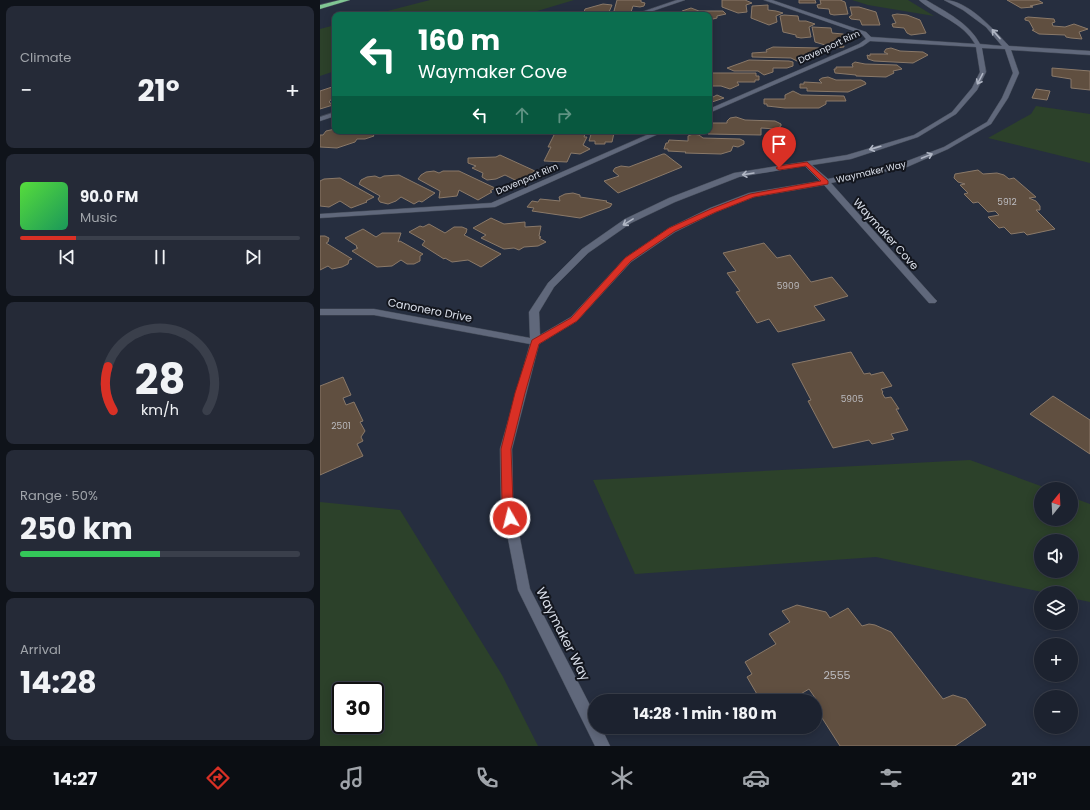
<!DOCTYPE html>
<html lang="en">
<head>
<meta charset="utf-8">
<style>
  :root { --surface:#1c222f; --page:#252a37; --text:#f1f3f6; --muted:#a0a4aa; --line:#3a3f4b; --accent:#d93025 }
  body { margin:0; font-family:Poppins,sans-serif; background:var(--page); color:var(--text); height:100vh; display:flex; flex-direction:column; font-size:15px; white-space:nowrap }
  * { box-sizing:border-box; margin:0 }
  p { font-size:13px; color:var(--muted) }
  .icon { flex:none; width:22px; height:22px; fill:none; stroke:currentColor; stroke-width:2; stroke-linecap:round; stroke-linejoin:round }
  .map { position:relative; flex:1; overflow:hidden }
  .sheet { display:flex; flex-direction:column; gap:6px; padding:6px; background:#0f131a; width:320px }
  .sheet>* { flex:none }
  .banner { position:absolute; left:12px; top:12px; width:380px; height:122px; border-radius:8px; box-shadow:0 2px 10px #0003,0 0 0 1px var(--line); background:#0b6e4f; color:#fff; overflow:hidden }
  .needle { width:26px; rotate:18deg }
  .controls { position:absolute; left:714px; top:482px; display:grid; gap:8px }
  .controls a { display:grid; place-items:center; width:44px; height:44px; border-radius:50%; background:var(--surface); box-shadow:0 2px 10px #0003,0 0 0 1px var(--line); font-size:20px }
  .speed { position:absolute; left:12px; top:682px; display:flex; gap:8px; font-size:20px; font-weight:700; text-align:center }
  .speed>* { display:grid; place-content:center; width:52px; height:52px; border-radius:50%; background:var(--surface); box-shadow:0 2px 10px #0003,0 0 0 1px var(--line); line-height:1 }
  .speed .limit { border:2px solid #111; border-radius:6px; background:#fff; color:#111 }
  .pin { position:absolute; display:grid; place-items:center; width:34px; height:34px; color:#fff; margin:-41px -17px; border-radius:50% 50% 50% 0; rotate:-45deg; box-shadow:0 0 4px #0007 }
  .pin .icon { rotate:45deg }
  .me { position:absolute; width:44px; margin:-22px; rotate:352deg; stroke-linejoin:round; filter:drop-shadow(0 0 3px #0008) }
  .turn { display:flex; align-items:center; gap:14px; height:84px; padding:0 20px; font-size:18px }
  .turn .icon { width:52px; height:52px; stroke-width:2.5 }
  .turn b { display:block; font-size:28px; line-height:34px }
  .lanes { display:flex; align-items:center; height:38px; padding:0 20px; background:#0003; justify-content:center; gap:20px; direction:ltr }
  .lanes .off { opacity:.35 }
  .big { font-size:30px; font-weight:700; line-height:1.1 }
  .sheet .widget { flex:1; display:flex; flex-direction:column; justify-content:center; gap:6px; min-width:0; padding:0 14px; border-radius:8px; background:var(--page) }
  .sheet .dial { align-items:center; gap:0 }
  .dial svg { height:104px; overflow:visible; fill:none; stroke:var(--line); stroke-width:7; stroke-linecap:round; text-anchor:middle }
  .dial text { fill:var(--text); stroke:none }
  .song { display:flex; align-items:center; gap:12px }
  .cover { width:48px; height:48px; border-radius:6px; background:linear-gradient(135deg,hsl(110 70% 55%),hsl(150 70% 35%)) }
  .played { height:4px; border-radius:2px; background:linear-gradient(90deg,var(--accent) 20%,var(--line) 20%) }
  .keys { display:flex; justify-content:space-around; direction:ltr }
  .heat { display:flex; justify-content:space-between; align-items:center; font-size:22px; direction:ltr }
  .charge { height:6px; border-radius:3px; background:linear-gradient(90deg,#34c759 50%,var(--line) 0) }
  .trip { position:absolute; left:268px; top:694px; width:234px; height:40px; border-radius:20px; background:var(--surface); box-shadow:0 2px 10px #0003,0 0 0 1px var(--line); font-weight:700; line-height:40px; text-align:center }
  .dock { display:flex; height:64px; justify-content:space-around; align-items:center; background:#0b0e13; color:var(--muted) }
  .dock .icon { width:28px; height:28px }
  .dock .on { color:var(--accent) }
  .dock b { font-size:18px; color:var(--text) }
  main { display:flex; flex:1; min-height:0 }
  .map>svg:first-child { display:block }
  .green { fill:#2c412a; fill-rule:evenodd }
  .building { fill:#604f40; stroke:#8a7969 }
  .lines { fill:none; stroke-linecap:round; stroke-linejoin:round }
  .minor-casing { stroke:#444b58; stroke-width:1 }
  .highway-casing { stroke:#444b58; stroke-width:1 }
  .minor { fill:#60687b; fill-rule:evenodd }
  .highway { fill:#80c693; fill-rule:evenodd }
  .oneway { stroke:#b0b6c4 }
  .route { fill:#d93025; stroke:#8d1f18 }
  .labels { text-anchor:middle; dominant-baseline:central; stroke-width:4; stroke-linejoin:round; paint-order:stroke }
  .far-street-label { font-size:9px; fill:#dbe0eb; stroke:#13161e }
  .number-label { font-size:9px; fill:#bcbcc0 }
  .street-label { font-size:11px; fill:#dbe0eb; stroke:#13161e }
  .near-number-label { font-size:11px; fill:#bcbcc0 }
  .near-street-label { font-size:13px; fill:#dbe0eb; stroke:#13161e }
</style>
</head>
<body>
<main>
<section class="sheet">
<div class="widget"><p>Climate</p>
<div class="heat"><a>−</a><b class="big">21°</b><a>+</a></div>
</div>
<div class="widget">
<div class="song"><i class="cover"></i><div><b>90.0 FM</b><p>Music</p></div></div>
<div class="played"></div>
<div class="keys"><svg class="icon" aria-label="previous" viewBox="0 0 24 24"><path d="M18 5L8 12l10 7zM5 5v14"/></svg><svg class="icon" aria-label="pause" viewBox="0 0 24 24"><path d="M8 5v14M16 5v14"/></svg><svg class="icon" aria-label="next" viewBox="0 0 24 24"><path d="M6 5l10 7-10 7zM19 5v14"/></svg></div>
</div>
<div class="widget dial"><svg viewBox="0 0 100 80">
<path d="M14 69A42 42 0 1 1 86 69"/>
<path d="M14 69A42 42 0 0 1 10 35" stroke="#d93025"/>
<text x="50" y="56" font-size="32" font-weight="700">28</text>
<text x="50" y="72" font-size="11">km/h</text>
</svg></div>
<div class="widget"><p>Range · 50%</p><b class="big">250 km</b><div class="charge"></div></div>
<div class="widget"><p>Arrival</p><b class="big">14:28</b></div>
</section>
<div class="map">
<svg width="770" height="746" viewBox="0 0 770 746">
  <rect width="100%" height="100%" fill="#262e3f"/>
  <!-- green -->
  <path class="green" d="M110 0H254L204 15H52Z
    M532 0H588L614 16 548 5Z
    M15 25V71L0 76V29Z
    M716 106 770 114V163L668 138 711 114Z
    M650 460 729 489H721V519H751V497L770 504V602L751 598V593H727L556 557 315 574 273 480ZM721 541H751V571H721Z
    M0 502 80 510 182 675 218 746H0ZM21 691H55V725H21Z"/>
  <!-- building -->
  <path class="building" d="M297 0H321V2L325 3 324 6 320 7 313 6 311 12H296L294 11Z
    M402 0H425L432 3 426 5 427 12 418 13 402 7Z
    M479 0H495L496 3H479Z
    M500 0H520L525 2 528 14 514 15 510 14 509 9 498 8 497 5 501 4Z
    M687 0H718L723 3 710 6 713 7 701 8Z
    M283 4 292 5 289 12 293 15H263L265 9Z
    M448 5V10L456 11 463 13 456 16 457 22 449 25 431 18 432 6Z
    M530 7H539L556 12 560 25H542L540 20 531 19 529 17 532 15Z
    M371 8 379 11H403L406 14 397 16V18L389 20V15H346H349V13H364L362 11Z
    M577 14 587 15 600 20 606 33 591 35 587 33 584 28 573 27 572 24 576 23 572 15Z
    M464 15 478 16 479 21H486L495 24 489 27 491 37 481 38 476 37V35L463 32 460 16Z
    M708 17 734 19 735 22 732 23 733 26 745 27 754 24 768 29 759 32 762 39 751 38 746 37 745 35 719 34 712 30H714L709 21 705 20V18Z
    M492 27 511 28 512 33 523 34 527 36 522 39 524 47 515 48 495 42Z
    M453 47 500 48 503 49 504 54H501V55H484V59L477 61 471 58 432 57V53L447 52 446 50Z
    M571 48 580 51 603 52 608 55 593 63 554 61 548 59 547 55 550 56V54H568L564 52 566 49Z
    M429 60 469 61 473 62V66L467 68H453V72L444 75 438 71H414L407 68Z
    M535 62 545 64 577 65 582 69 573 71 574 73 566 77 536 76V75L515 73 514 69H516V67H533L532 64Z
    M732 68 770 71V90L751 88V79L732 76Z
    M389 73H436V76H439V80H435V82H417L419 85 410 89 401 86H389Z
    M508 77 516 80H541L545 82 546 84 528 92 487 91V88H480V84H484V82L502 83 499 80 502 78Z
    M12 87 15 89V95L9 102 13 105 0 109V91Z
    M716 89 730 91 727 100 712 98Z
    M473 91 481 95 524 96 526 101H506V104L499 108H465L447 106V104H444V99H465V95Z
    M397 95 404 98 389 103V99Z
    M416 117 425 120 455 121 461 124V126L456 129 441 128V135L388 134 390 123H407V121L410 118Z
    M15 129V131L51 132 54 136 45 139H37L35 142 17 148 0 147V135H3L6 131Z
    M239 131H266L264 137H267L263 145 270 149 260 154 251 153 247 162 224 161 231 147H228L235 133Z
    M272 131H312L302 134 294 133 292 142H285V144H275V141H269Z
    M373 134 379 135 383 138 420 139 424 141V144L418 147 413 146 411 151 401 154 365 153 366 152 348 151V149H344L346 143H348L349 140 368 141V136Z
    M343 154H345L362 167 298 193 284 181 299 176 293 171 295 168 301 166 309 167Z
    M180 155 215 171 203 179 201 178 197 181 185 175 176 179 167 180 162 177 163 173 152 168 156 166 148 163V158L176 157Z
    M658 170 663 174 677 173 684 175 689 179 694 178 716 197 709 198 716 201 720 206V210H716L735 229 707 235 704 232 691 234 684 227 679 228 668 217 679 215 675 211 668 212 658 202 653 203 644 194 648 193 640 185 645 184 638 182 634 178 635 174Z
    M114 171 119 173 123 171H139L175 188 170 191 172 192 158 200 139 190 137 196 119 198 120 191 98 179 101 175 106 172Z
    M79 175 115 193 102 202 99 201 94 204 81 197 76 201 68 204 60 202 58 199 60 196 39 184 41 180 47 177 55 176 60 178 64 176Z
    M20 178 54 197 46 201 47 202 31 208 20 201 9 207 0 206V181L4 179Z
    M253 193 260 195V197L287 201 286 202 292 204 290 207 260 218 212 211 214 208 207 207 212 201 218 202 220 199 240 201 239 197 245 194Z
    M171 218 184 224 205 222V227L221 226 219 236 221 237 219 238 226 242 218 246 204 247 199 250 194 248 184 249 161 238 166 235 153 228Z
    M109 224 125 233 134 227H142L147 229 146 233 144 235 181 254 161 267 148 260 132 262 125 258 124 259 102 245 105 241 89 232 100 226 103 227Z
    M43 229 56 237 62 233H81L78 242 80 241 103 254 100 256V261L94 264H87L81 260 72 266 57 267 32 251 38 248 36 247 37 246 25 238Z
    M0 236H5L9 238 8 242 6 243 32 259 29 260 28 264 22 267 12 269 8 266 0 270Z
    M444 243 457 258 470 255 491 282 512 277 528 296 494 306 505 320 458 332 449 319 437 323 416 292 420 291 407 273 416 271 403 253Z
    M531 352 544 374 550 373 551 375 563 372 572 386 561 389 563 392 562 393 565 398 571 397 579 409H576L588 430 571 434 574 439 552 444 549 440 513 448 488 401 491 400 472 364Z
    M23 377 31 395 23 398 26 405 34 402 43 421 40 422 45 431 41 437 43 441 37 444 43 456 0 475V386Z
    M733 396 770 420V454L710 414Z
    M477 605 506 612 510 618 528 608 542 626 549 624 555 625 571 632 623 699 633 695 646 699 666 725 635 746H520L495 707V704L498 702 489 689 469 701H450L447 697 441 701 427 677 432 674 425 662 456 644 449 634 470 622 462 611Z"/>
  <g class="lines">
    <!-- minor casing -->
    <g class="minor-casing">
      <path id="minor" d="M357 0H365L321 15H313Z
        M444 0H452L546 32 551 37 655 44C643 22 617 16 599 0H606C626 12 649 23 660 44L682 46 666 27 643 10 624 0C648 0 674 30 689 46L770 51V55L691 50 699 73 688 98 671 124 628 149 587 167 511 183 615 299 617 301 615 303H609L504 185 434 197 396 212 355 232 311 262 257 321 219 344 192 449 193 503 210 589 275 715V727H281L290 746H275L198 590 181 503 180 449 210 344 54 315H0V309H54L210 338 209 312 228 283 262 249 305 219 349 198 414 173 527 155 594 135 632 112 652 88 660 72 656 47 550 41 543 46 389 113V109L539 44 546 39 542 34ZM662 48 685 49 693 73 682 98 667 122 624 147 582 163 508 179 492 165 531 159 598 137 636 114 657 90 666 72ZM485 166 500 181 429 193 390 208 349 228 305 258 251 317 220 335 219 312 234 287 268 253 311 223 355 202 419 177Z
        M15 112V116L0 121V117Z
        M336 131H345L175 207 0 218V214L171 203Z"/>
    </g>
    <!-- highway casing -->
    <g class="highway-casing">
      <path id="highway" d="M20 0H30L0 9V5Z"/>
    </g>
    <!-- minor -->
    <use href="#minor" class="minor"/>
    <!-- highway -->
    <use href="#highway" class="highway"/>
  </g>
  <!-- one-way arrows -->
  <defs><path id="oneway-shaft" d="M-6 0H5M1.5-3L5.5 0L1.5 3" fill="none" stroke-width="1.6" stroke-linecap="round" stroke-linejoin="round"/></defs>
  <g class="oneway">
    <use href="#oneway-shaft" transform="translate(676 34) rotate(-131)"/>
    <use href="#oneway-shaft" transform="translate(660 79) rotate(117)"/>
    <use href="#oneway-shaft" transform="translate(555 148) rotate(164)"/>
    <use href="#oneway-shaft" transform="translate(607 156) rotate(-22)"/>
    <use href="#oneway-shaft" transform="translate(428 174) rotate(171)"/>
    <use href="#oneway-shaft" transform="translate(308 222) rotate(149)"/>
  </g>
  <!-- route -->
  <path class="route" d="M487 162 508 181V184L434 197 396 212 355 231 311 261 257 321 219 344 205 393 191 449 193 503 195 518 194 521 190 522 186 521 182 503 181 449 195 393 212 340 251 318 305 258 349 228 391 209 430 194 501 181 486 166 459 170 456 168 459 166Z"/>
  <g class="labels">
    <!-- far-street labels -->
    <g class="far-street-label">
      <text transform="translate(509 47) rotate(-25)">Davenport Rim</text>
      <text transform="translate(551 172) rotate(-13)">Waymaker Way</text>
      <text transform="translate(207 179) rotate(-23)">Davenport Rim</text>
    </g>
    <!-- number labels -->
    <g class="number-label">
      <text x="687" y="202">5912</text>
      <text x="468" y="286">5909</text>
      <text x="532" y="399">5905</text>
      <text x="21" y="426">2501</text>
    </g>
    <!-- street labels -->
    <g class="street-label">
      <text transform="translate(566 234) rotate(48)">Waymaker Cove</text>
      <text transform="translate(110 310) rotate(11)">Canonero Drive</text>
    </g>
    <!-- near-number labels -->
    <g class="near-number-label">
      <text x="517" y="675">2555</text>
    </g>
    <!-- near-street labels -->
    <g class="near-street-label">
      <text transform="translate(243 634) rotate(63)">Waymaker Way</text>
    </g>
  </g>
</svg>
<div class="controls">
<a><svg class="needle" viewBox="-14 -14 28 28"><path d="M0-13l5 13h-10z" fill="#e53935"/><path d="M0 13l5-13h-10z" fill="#a0a4aa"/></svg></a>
<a><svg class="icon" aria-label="sound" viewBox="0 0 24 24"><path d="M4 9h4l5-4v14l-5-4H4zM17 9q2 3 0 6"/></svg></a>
<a><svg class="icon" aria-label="layers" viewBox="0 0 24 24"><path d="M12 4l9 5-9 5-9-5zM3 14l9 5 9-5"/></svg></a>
<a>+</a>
<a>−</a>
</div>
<div class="speed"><div class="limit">30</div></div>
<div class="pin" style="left:459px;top:168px;background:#d93025"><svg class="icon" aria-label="arrive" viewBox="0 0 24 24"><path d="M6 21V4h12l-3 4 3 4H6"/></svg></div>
<svg class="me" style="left:190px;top:518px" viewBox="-20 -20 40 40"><circle r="17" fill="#d93025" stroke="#fff" stroke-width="3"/><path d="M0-11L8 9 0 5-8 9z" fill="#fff"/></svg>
<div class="trip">14:28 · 1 min · 180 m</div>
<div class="banner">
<div class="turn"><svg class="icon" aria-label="left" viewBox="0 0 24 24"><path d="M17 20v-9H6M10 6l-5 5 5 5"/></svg><div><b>160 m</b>Waymaker Cove</div></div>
<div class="lanes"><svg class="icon" aria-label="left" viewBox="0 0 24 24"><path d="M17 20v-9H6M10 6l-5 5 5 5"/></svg><svg class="icon off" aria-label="ahead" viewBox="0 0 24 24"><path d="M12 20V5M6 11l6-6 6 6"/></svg><svg class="icon off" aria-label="right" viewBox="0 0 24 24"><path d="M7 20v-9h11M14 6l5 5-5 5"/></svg></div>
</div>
</div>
</main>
<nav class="dock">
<b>14:27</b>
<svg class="icon on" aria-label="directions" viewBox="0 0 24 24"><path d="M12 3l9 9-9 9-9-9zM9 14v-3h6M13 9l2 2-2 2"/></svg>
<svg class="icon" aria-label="music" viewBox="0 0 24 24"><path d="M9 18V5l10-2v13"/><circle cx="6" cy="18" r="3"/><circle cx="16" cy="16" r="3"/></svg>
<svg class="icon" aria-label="phone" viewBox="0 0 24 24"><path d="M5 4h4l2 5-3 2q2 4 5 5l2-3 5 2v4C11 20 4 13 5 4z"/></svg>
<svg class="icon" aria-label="climate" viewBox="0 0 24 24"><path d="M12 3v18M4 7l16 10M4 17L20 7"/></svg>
<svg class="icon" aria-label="car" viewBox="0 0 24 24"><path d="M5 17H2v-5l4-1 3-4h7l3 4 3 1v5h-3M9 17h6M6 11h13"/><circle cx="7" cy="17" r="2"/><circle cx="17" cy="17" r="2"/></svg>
<svg class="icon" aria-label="filters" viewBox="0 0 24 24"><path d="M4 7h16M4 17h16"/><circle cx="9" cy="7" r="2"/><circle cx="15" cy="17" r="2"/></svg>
<b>21°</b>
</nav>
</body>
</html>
